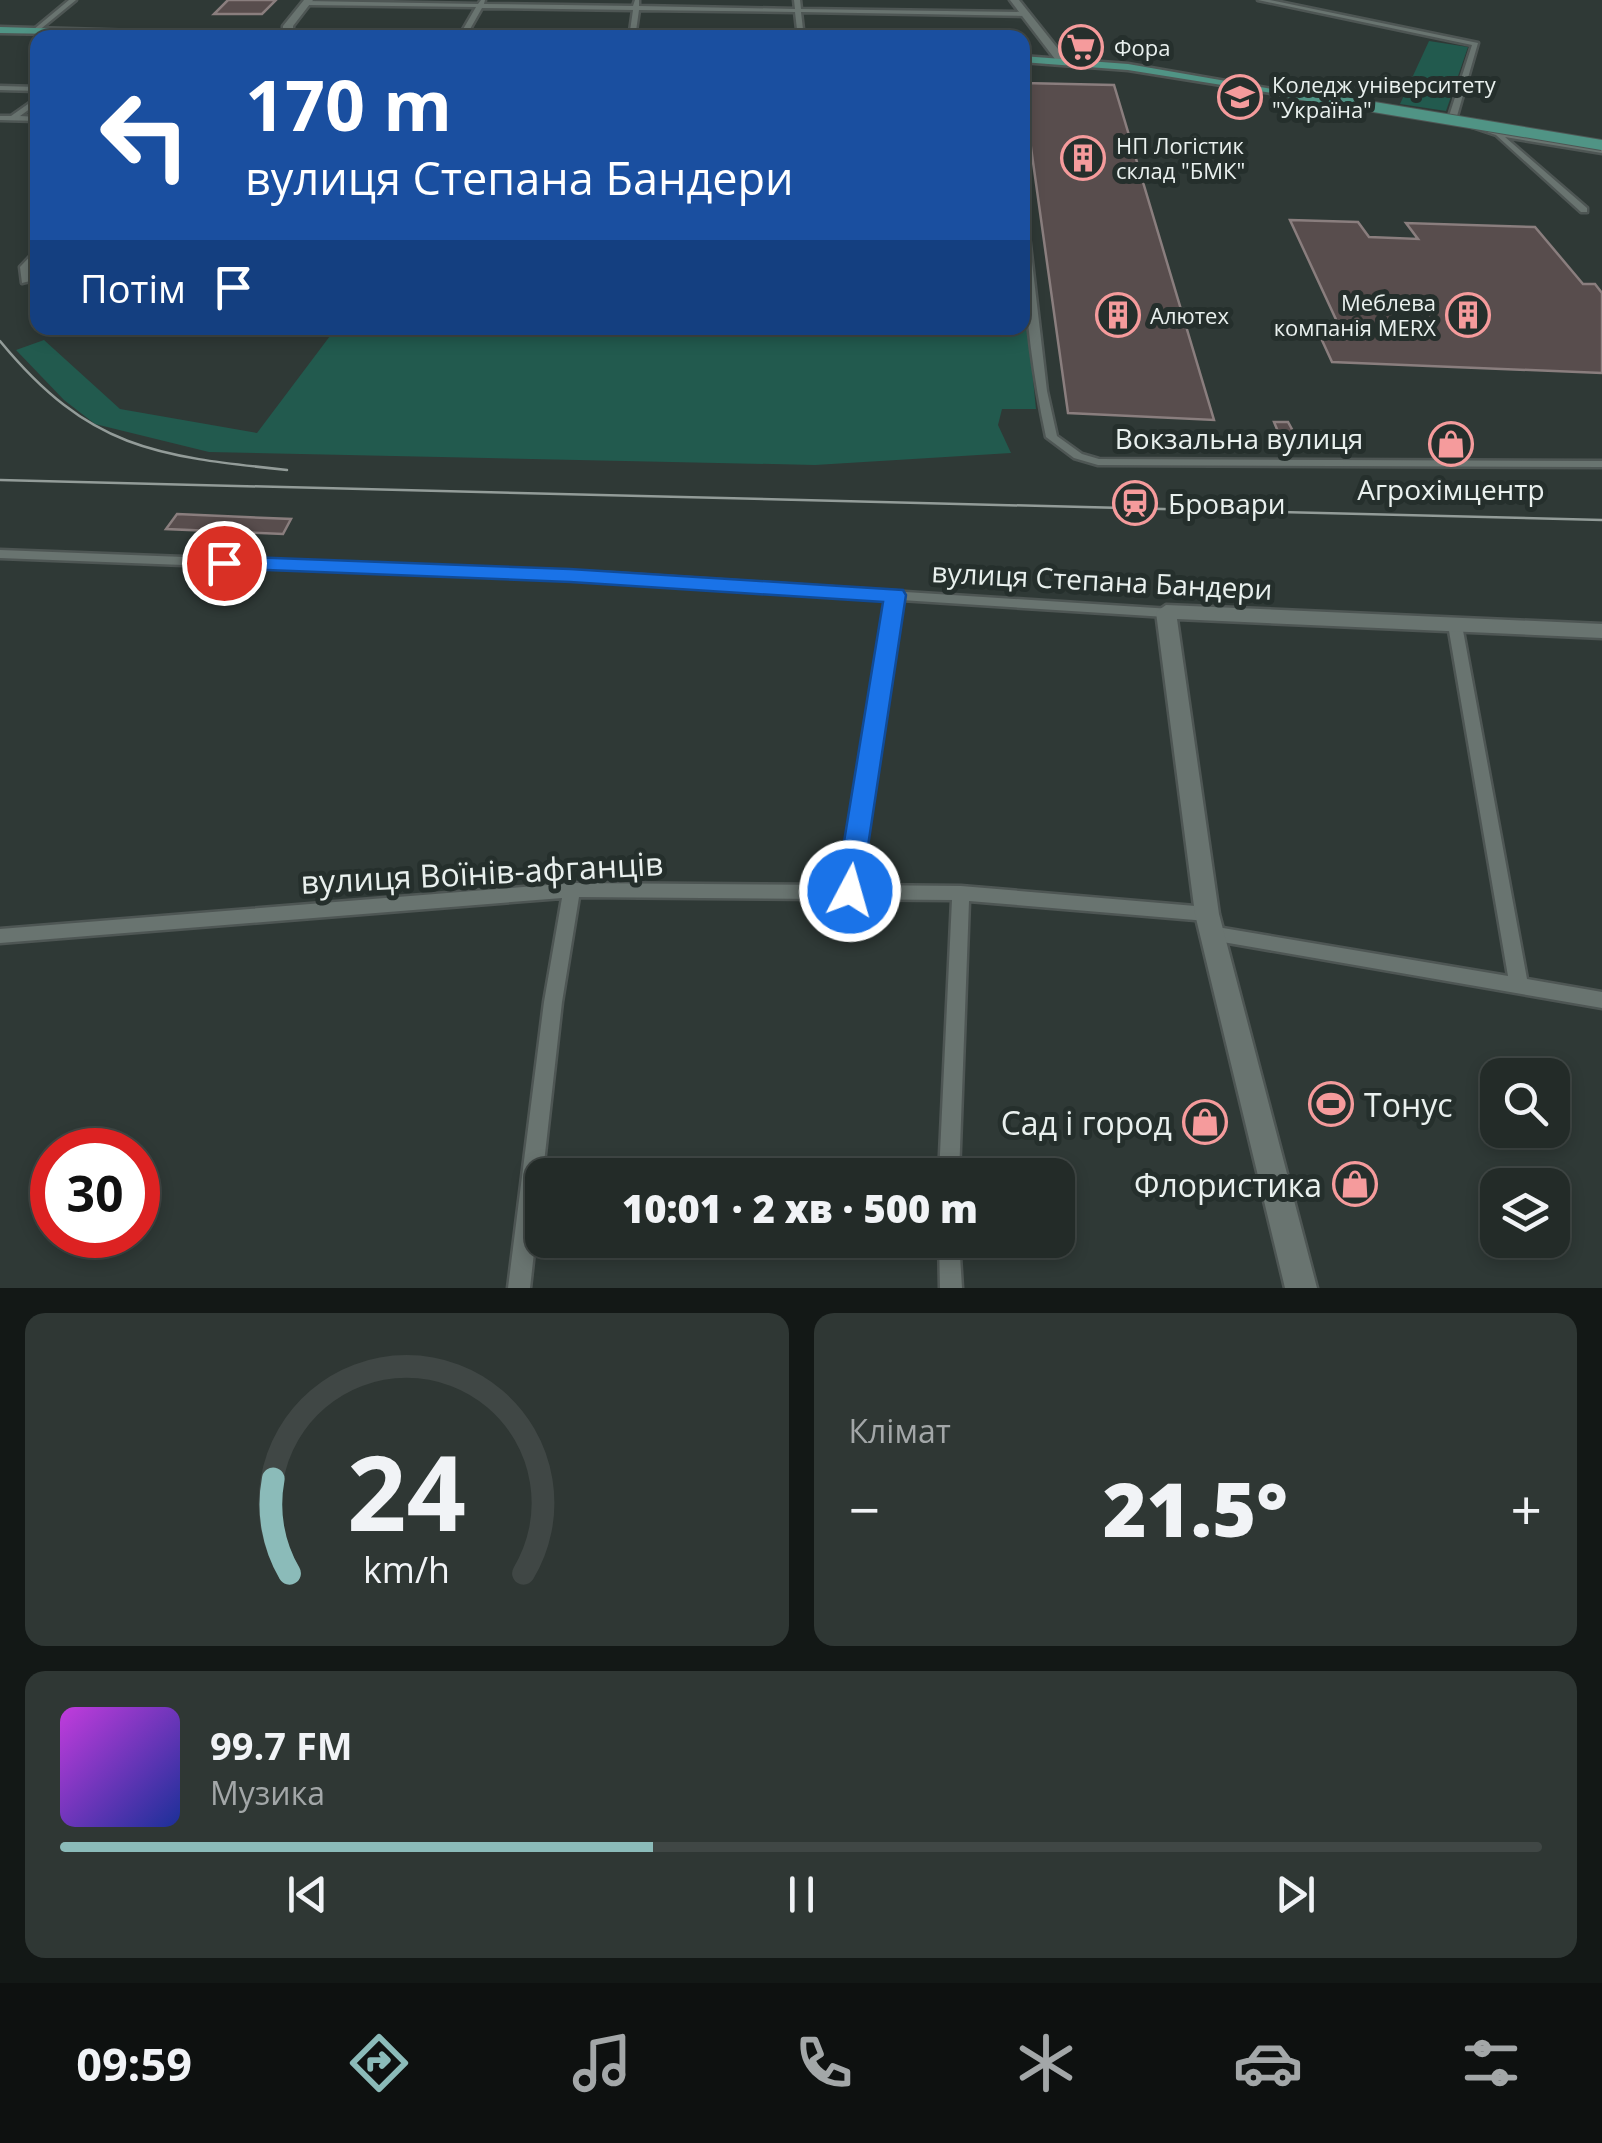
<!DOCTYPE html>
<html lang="uk">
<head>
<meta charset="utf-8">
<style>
  :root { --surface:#232b28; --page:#2f3734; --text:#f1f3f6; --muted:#a3a7a8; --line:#404745; --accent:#8bbbb9 }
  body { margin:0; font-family:"Open Sans",sans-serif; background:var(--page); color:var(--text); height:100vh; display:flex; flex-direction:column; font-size:38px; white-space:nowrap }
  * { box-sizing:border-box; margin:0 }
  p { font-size:32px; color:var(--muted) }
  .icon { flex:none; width:55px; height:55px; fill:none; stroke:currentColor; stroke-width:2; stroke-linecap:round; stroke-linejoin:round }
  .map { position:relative; height:1288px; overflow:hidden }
  .panel { display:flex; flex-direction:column; gap:25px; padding:25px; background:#131816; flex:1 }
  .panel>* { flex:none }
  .guide { position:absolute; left:30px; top:30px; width:1000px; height:305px; border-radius:20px; box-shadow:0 5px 15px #0003,0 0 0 2px var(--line); background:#1a4fa0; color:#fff; overflow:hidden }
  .tools { position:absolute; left:1480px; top:1058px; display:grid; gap:20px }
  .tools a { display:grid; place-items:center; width:90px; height:90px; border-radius:20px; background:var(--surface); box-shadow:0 5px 15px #0003,0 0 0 2px var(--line); font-size:50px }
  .speed { position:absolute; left:30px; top:1128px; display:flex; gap:20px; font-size:50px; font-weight:700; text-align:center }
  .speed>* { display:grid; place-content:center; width:130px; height:130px; border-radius:50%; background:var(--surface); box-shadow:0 5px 15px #0003,0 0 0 2px var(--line); line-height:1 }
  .speed .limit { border:15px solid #d22; background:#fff; color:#111 }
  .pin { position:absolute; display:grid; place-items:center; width:85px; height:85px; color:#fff; margin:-42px; border:5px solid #fff; border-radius:50%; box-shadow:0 2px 10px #0007 }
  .me { position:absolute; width:110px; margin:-55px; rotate:6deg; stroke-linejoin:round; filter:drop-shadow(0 0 8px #0008) }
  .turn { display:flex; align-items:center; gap:35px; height:210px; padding:0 50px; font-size:45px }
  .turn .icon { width:130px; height:130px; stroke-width:2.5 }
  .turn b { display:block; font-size:70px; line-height:85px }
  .then { display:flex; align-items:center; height:95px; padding:0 50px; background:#0003; gap:20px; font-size:38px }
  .big { font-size:75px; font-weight:800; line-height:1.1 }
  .panel .widget { flex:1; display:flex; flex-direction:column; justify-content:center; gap:15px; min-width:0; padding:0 35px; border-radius:20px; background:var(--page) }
  .panel .dial { align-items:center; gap:0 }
  .dial svg { height:260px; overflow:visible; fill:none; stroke:var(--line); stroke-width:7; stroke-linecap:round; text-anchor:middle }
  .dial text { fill:var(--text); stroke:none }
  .song { display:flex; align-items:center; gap:30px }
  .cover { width:120px; height:120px; border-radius:15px; background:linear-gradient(135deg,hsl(290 70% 55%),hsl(230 70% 35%)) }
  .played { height:10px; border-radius:5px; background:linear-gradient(90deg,var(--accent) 40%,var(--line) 40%) }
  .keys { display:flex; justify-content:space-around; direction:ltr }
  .heat { display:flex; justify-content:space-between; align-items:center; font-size:55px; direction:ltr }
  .panel .tiles { flex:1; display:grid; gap:25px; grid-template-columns:1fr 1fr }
  .widget:last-child { grid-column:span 2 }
  .trip { position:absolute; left:525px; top:1158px; width:550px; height:100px; border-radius:20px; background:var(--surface); box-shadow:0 5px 15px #0003,0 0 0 2px var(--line); font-weight:800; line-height:100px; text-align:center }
  .menu { display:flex; height:160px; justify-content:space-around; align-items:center; background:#0e1110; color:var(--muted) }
  .menu .icon { width:70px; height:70px }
  .menu .selected { color:var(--accent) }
  .menu b { font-size:45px; color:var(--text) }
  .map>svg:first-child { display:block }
  .green { fill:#225a4e }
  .building { fill:#584d4d; stroke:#8a7e7e; stroke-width:2.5 }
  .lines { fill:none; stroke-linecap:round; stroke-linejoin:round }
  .street-casing { stroke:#4e5654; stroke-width:5 }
  .secondary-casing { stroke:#4e5654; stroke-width:5 }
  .primary-casing { stroke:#4e5654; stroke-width:5 }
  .street { fill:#697470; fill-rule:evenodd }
  .secondary { fill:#697470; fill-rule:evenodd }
  .primary { fill:#509485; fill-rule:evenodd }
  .rail { stroke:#939c99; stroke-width:2.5 }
  .primary-bridge-casing { stroke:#4e5654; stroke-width:12; stroke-linecap:butt }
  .primary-bridge { stroke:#509485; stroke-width:10 }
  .route { fill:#1a73e8; stroke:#114b97; stroke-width:2.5 }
  .labels { text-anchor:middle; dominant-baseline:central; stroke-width:10; stroke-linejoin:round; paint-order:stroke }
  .far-poi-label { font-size:22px; fill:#e9f0ee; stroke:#252f2c; text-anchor:start }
  .street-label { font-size:28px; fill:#e9f0ee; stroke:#252f2c }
  .poi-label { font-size:28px; fill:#e9f0ee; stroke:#252f2c }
  .near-street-label { font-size:32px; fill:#e9f0ee; stroke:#252f2c }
  .near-poi-label { font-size:32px; fill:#e9f0ee; stroke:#252f2c; text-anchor:end }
</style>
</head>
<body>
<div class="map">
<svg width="1602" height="1288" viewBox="0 0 1602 1288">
  <rect width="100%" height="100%" fill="#2f3936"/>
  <!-- green -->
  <path class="green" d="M1429 41 1468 47 1446 111 1400 104Z
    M1023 280 1036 409H1002L998 425 1011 453 815 465 209 452 95 424 64 400 16 350 44 340 120 409 257 433 336 328H1022Z"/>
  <!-- building -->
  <path class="building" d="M228 0H276L262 14H214Z
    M1022 83 1114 85 1214 420 1068 413Z
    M1290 220 1358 222 1369 237 1418 239 1406 223 1535 227 1583 284H1595L1602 293V373L1332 362 1321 338 1345 339Z
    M1274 422H1288L1293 431 1322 432 1329 447 1284 446Z
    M177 514 291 519 283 534 166 529Z"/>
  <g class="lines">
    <!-- street casing -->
    <g class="street-casing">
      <path id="street" d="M69 0H76L37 32H33V30Z
        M481 0H485L484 4 633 6 635 0H639V6L795 9 794 0H800L801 9 1026 12 1029 14 1026 16 801 12 804 38H798L795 12 639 10 635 38H629L633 10 482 8 465 38H458L476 7 306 5 303 3 306 1 478 4Z
        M1258 0H1270L1478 43 1457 116 1453 118 1449 116 1472 45Z
        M0 86 38 87V91L0 90Z
        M38 97V103L20 116 38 117V121L0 120V116H11Z
        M1472 122 1492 130 1602 149V153L1505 137 1587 208V212H1581L1496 135 1469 126V122Z
        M1022 208 1026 210 1047 391 1057 436 1082 454 1099 459 1602 461V467L1098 465 1074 458 1046 437C1030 362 1022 284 1022 208Z
        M38 248V258L30 267V281L22 283 20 267Z
        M0 550 609 573 1171 609 1173 612 1171 615 1166 617 901 600 859 885 961 886 1207 907 1213 909 1215 914 1213 919 1207 921 969 901 959 1175H939L952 900 579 897 562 1002 530 1288H508L544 1002 562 898 0 943V929L572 883 843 885 888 599 609 581 0 558Z
        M1455 620 1462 625 1527 979 1602 992V1008L1211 940 1205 938 1202 933 1205 928 1211 926 1508 976 1448 625Z
        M939 1240H959L962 1288H940Z"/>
    </g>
    <!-- secondary casing -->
    <g class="secondary-casing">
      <path id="secondary" d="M304 0H313L293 26V38H283V26Z
        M1010 0H1019L1066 59V63H1058Z
        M1166 605 1602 624V638L1177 619 1219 914 1317 1288H1285L1195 914 1156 612Z"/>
    </g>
    <!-- primary casing -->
    <g class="primary-casing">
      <path id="primary" d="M0 27 274 35 278 38 0 33Z
        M1022 56 1128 64 1295 93 1290 96 1128 70 1022 62Z"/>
    </g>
    <!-- street -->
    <use href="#street" class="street"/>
    <!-- secondary -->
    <use href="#secondary" class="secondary"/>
    <!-- primary -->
    <use href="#primary" class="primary"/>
    <!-- rail -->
    <path class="rail" d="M0 341C89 449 155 456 287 470
      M0 480 1602 520"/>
    <!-- primary-bridge casing -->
    <g class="primary-bridge-casing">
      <path id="primary-bridge" d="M1290 93 1602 145"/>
    </g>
    <!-- primary-bridge -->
    <use href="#primary-bridge" class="primary-bridge"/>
  </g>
  <!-- route -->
  <path class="route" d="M224 556 570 569 903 590 906 595 860 899 850 903 840 899 836 891 883 602 570 582 217 568 214 563Z"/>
  <!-- icons -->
  <defs>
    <g id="supermarket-ring" transform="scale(2.25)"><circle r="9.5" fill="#252f2c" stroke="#f59b9c" stroke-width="1.5"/><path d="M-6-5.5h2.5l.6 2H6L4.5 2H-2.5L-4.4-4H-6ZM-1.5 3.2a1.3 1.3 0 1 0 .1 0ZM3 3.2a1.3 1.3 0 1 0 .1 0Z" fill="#f59b9c"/></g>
    <g id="university-ring" transform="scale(2.25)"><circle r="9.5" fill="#252f2c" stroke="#f59b9c" stroke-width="1.5"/><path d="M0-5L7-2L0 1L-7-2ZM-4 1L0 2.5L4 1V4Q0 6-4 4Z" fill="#f59b9c"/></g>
    <g id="building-ring" transform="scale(2.25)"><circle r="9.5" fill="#252f2c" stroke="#f59b9c" stroke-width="1.5"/><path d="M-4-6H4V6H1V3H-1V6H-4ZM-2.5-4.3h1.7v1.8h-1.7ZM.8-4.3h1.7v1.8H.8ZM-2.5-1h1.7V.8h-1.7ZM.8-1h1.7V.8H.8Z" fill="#f59b9c"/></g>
    <g id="shop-ring" transform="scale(2.25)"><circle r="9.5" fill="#252f2c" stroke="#f59b9c" stroke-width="1.5"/><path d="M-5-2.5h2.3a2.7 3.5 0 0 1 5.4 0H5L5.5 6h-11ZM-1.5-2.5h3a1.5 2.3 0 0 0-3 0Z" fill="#f59b9c"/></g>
    <g id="station-ring" transform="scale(2.25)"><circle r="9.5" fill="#252f2c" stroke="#f59b9c" stroke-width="1.5"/><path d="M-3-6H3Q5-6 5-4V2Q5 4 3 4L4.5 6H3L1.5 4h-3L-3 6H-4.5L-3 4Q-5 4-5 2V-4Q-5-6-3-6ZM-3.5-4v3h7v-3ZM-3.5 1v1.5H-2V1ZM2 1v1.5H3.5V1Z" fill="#f59b9c"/></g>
    <g id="stadium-ring" transform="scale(2.25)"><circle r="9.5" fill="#252f2c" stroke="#f59b9c" stroke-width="1.5"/><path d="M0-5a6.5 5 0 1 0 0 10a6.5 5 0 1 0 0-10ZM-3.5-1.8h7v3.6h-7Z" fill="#f59b9c"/></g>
  </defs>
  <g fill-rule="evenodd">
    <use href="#supermarket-ring" x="1081" y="47"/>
    <use href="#university-ring" x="1240" y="97"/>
    <use href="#building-ring" x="1083" y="158"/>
    <use href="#building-ring" x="1118" y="315"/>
    <use href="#building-ring" x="1468" y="315"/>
    <use href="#shop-ring" x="1451" y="444"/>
    <use href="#station-ring" x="1135" y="503"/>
    <use href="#stadium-ring" x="1331" y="1104"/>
    <use href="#shop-ring" x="1205" y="1122"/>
    <use href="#shop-ring" x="1355" y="1184"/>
  </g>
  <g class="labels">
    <!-- far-poi labels -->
    <g class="far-poi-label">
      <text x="1114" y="47">Фора</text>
      <text x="1272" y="84">Коледж університету<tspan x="1272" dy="25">"Україна"</tspan></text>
      <text x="1116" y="145">НП Логістик<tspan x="1116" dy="25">склад "БМК"</tspan></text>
      <text x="1436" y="302" text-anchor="end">Меблева<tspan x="1436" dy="25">компанія MERX</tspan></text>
      <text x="1150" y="315">Алютех</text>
    </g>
    <!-- street labels -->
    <g class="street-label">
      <text x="1239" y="438">Вокзальна вулиця</text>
      <text transform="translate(1102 580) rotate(3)">вулиця Степана Бандери</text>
    </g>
    <!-- poi labels -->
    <g class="poi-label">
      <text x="1451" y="489">Агрохімцентр</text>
      <text x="1168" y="503" text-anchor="start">Бровари</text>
    </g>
    <!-- near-street labels -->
    <g class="near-street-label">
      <text transform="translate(482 872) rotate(-3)">вулиця Воїнів-афганців</text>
    </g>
    <!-- near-poi labels -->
    <g class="near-poi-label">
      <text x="1364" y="1104" text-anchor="start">Тонус</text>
      <text x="1172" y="1122">Сад і город</text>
      <text x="1322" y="1184">Флористика</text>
    </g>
  </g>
</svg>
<div class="tools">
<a><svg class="icon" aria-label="search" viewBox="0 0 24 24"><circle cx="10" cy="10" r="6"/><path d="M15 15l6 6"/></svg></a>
<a><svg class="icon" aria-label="layers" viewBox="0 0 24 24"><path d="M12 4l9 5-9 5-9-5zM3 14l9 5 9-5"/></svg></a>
</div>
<div class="speed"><div class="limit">30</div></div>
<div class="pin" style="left:224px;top:563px;background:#d93025"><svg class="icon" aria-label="arrive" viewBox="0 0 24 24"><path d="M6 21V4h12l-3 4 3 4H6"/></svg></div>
<svg class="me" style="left:850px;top:891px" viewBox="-20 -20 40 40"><circle r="17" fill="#1a73e8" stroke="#fff" stroke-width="3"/><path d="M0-11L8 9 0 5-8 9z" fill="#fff"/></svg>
<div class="trip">10:01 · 2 хв · 500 m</div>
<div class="guide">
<div class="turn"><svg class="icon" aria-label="left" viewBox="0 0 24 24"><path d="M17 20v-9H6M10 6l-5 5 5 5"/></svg><div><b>170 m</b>вулиця Степана Бандери</div></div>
<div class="then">Потім<svg class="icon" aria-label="arrive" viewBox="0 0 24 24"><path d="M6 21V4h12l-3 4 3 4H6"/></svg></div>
</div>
</div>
<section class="panel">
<div class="tiles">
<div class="widget dial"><svg viewBox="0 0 100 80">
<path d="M14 69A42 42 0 1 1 86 69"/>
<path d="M14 69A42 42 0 0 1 9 40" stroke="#8bbbb9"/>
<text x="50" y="56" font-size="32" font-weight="700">24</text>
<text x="50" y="72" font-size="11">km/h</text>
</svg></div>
<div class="widget"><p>Клімат</p>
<div class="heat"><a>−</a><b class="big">21.5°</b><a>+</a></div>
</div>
<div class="widget">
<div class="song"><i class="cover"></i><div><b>99.7 FM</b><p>Музика</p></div></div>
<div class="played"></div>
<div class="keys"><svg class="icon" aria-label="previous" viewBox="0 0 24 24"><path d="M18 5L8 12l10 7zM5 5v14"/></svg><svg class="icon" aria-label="pause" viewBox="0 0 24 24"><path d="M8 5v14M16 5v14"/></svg><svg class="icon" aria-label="next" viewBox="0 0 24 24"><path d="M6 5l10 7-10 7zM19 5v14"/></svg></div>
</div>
</div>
</section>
<nav class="menu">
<b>09:59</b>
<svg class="icon selected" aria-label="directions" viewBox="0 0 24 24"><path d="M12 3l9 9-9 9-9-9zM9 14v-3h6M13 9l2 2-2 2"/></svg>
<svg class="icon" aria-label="music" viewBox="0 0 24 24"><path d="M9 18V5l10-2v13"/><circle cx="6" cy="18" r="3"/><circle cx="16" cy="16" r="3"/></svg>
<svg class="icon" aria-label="phone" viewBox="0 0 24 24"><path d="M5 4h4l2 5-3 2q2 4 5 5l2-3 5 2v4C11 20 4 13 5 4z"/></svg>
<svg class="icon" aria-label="climate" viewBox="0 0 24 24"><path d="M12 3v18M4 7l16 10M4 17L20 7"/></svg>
<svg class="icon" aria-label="car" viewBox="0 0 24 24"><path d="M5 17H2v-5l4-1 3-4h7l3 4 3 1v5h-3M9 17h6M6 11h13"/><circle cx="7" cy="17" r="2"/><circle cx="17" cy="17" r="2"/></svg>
<svg class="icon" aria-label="filters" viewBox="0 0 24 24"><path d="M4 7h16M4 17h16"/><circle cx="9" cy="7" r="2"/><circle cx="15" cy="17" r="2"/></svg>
</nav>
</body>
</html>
